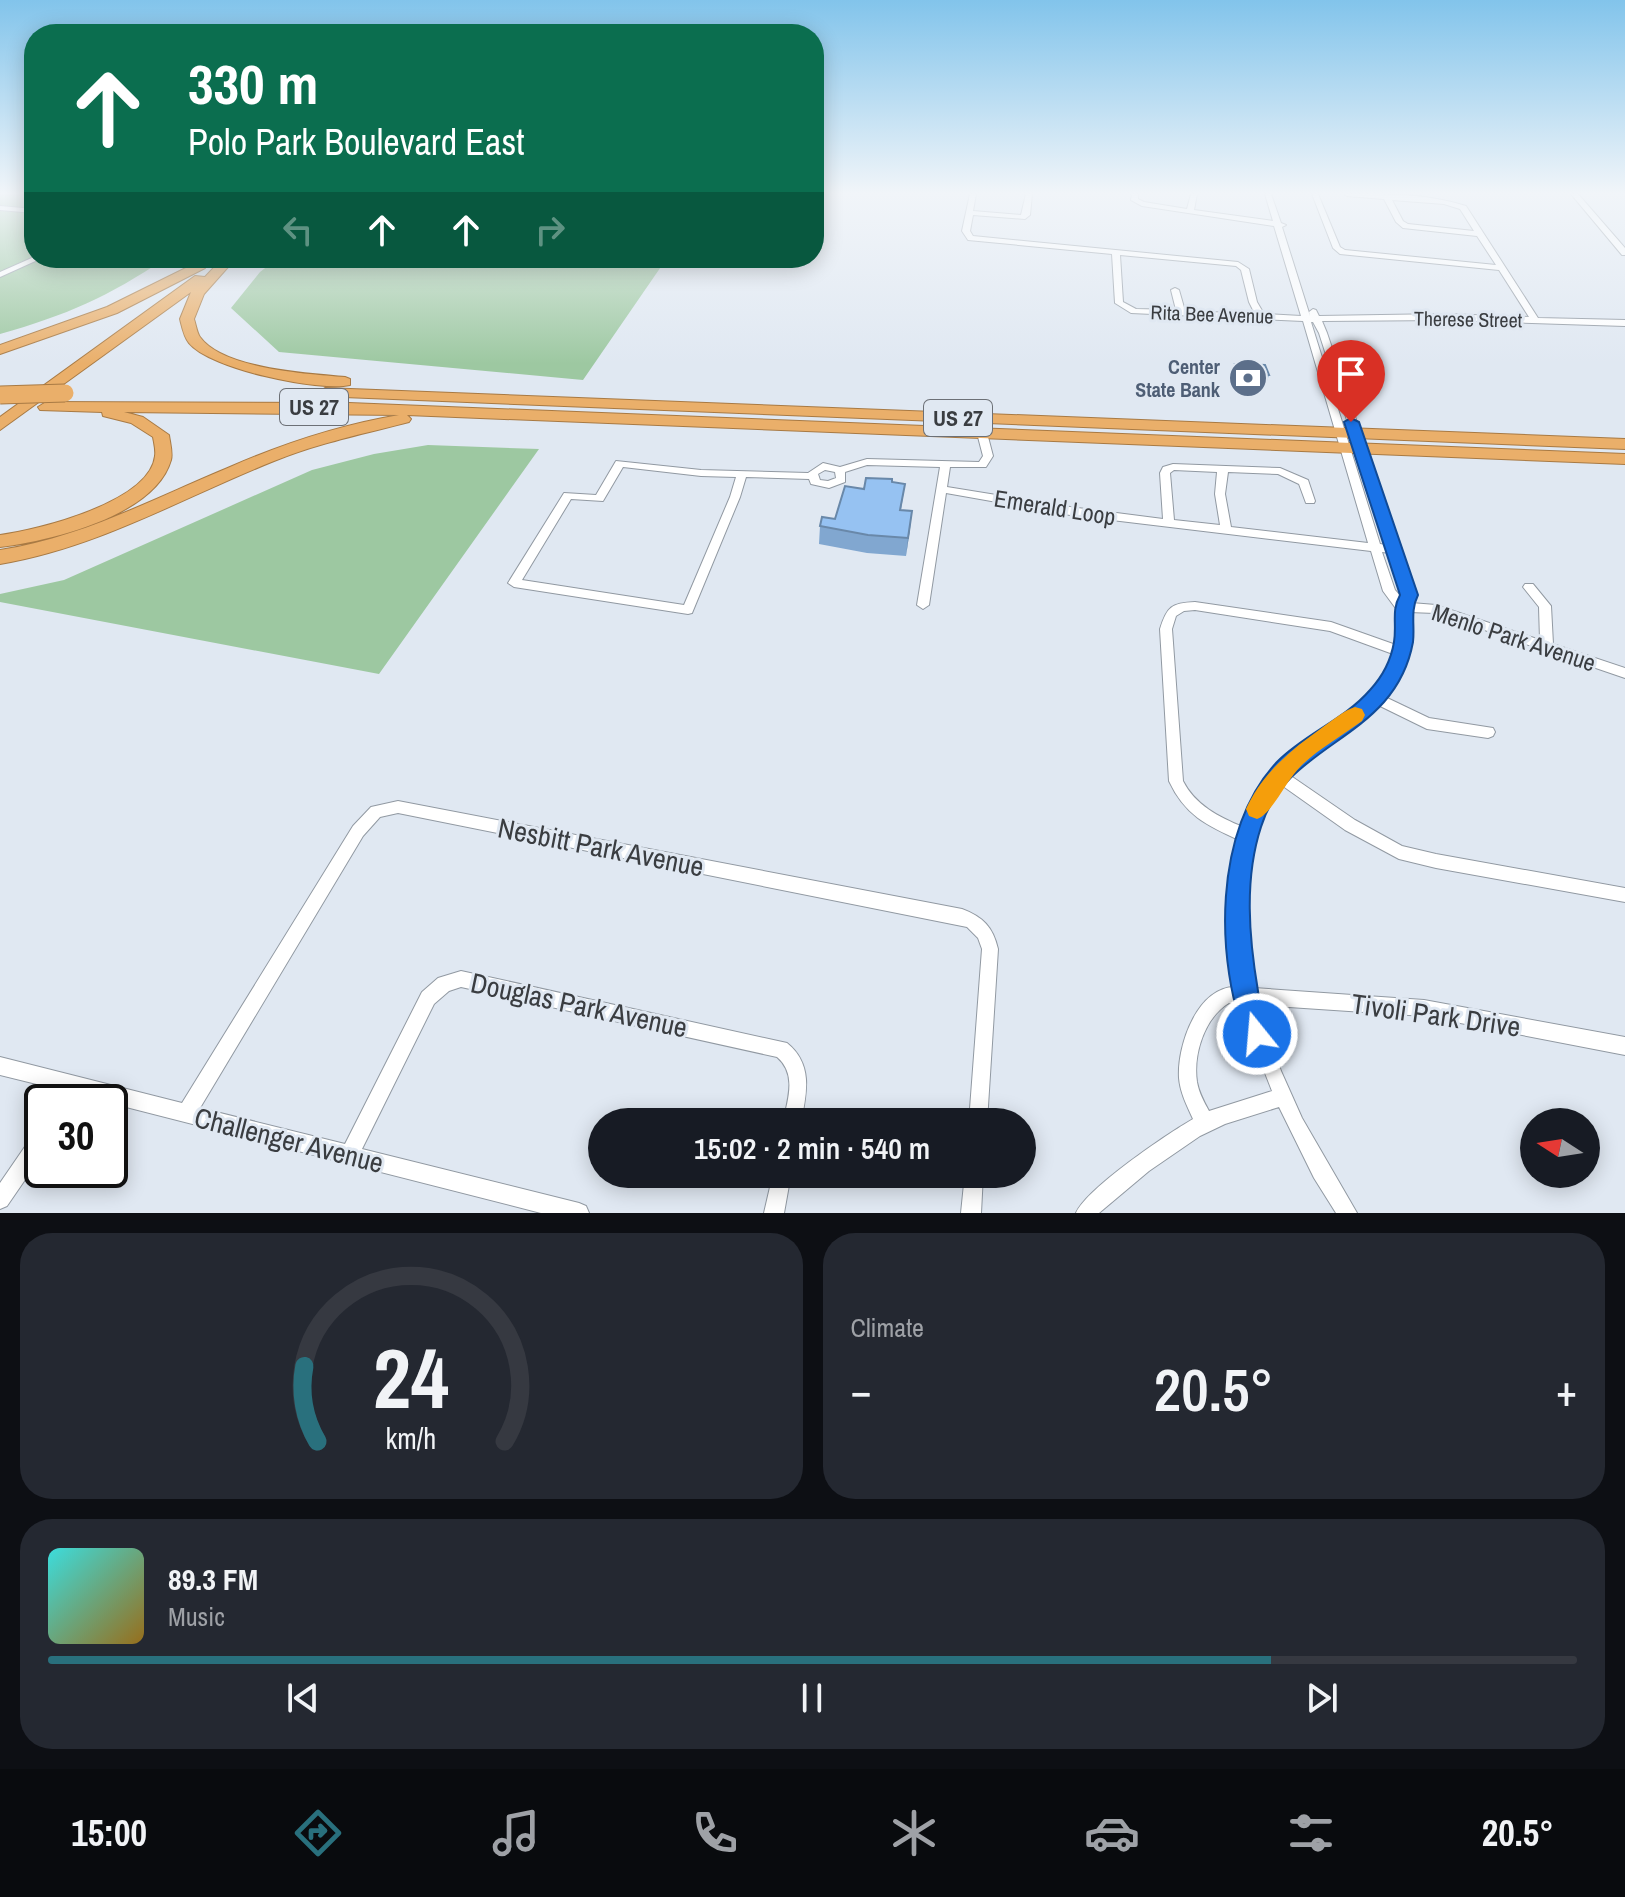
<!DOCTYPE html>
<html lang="en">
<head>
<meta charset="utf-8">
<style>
  :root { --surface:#171b24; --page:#242831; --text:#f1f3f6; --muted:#9ea1a6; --line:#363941; --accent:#29707d }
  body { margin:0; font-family:"Archivo Narrow",sans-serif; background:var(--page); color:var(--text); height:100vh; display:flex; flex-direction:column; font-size:30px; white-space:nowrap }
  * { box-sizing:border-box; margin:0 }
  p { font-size:26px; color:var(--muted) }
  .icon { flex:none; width:44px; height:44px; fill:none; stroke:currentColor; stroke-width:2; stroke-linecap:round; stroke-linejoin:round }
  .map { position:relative; height:1213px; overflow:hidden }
  .sheet { display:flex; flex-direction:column; gap:20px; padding:20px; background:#0d0f14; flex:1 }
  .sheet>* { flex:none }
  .hud { position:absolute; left:24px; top:24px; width:800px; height:244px; border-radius:32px; box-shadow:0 4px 20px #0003; background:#0b6e4f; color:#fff; overflow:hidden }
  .needle { width:52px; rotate:282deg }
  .fabs { position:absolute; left:1520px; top:1108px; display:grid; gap:16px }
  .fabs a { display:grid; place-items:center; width:80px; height:80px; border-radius:50%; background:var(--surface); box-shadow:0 4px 20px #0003; font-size:40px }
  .speed { position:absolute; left:24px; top:1084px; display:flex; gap:16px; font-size:40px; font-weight:700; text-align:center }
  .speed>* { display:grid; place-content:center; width:104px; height:104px; border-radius:50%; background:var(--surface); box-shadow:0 4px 20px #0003; line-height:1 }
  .speed .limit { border:4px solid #111; border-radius:12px; background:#fff; color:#111 }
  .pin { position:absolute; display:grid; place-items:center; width:68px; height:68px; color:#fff; margin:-82px -34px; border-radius:50% 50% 50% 0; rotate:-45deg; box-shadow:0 0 8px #0007 }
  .pin .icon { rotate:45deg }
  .me { position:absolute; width:88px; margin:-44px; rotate:343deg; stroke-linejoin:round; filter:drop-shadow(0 0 6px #0008) }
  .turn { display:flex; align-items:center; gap:28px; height:168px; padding:0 32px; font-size:36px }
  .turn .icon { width:104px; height:104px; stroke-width:2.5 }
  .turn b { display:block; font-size:56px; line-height:68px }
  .lanes { display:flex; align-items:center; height:76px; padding:0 32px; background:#0003; justify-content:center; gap:40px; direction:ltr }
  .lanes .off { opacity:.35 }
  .big { font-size:60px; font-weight:600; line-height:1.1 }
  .sheet .widget { flex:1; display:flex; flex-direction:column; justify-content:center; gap:12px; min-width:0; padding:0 28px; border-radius:32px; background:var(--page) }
  .sheet .dial { align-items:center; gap:0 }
  .dial svg { height:208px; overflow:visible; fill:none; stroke:var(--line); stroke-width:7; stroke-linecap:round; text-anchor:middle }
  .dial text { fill:var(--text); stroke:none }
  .song { display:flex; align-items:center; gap:24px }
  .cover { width:96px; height:96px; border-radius:12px; background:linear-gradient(135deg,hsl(180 70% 55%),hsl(40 70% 35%)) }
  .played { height:8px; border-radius:4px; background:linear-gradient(90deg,var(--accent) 80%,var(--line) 80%) }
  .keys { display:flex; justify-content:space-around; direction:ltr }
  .heat { display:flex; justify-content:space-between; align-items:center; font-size:44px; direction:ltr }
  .sheet .tiles { flex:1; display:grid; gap:20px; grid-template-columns:1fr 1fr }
  .widget:last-child { grid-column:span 2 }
  .trip { position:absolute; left:588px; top:1108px; width:448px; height:80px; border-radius:40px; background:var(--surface); box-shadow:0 4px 20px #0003; font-weight:600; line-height:80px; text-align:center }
  .dock { display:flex; height:128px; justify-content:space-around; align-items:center; background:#090b0e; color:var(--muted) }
  .dock .icon { width:56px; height:56px }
  .dock .selected { color:var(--accent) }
  .dock b { font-size:36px; color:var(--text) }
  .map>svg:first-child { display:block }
  .green { fill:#9dc8a1 }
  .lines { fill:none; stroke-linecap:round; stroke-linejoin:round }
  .minor-casing { stroke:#9199a2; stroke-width:2 }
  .trunk-casing { stroke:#a87a44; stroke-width:2 }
  .minor { fill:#fff; fill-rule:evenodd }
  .trunk { fill:#eaaf6a; fill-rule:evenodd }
  .trunk-bridge-casing { stroke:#a87a44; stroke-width:19; stroke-linecap:butt }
  .trunk-bridge { stroke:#eaaf6a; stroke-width:17 }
  .wall { fill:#81a7d0 }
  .shaded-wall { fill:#6988a9 }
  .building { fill:#96c2f2; stroke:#6988a9; stroke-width:2 }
  .route { fill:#1a73e8; stroke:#114b97; stroke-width:2 }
  .slow { fill:#f59e0b }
  .labels { text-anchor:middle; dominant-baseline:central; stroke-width:6; stroke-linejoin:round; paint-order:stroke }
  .far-street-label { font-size:20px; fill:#3a3d41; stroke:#e0e8f2 }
  .far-service-label { font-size:20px; font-weight:bold; fill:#4e5e75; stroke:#e0e8f2; text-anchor:end }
  .shield { fill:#e0e8f2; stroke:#6c7076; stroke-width:2 }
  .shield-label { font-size:22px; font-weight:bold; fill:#3a3d41 }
  .street-label { font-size:24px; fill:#3a3d41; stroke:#e0e8f2 }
  .near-street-label { font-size:28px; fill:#3a3d41; stroke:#e0e8f2 }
</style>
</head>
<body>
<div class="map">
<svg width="1625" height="1213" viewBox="0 0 1625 1213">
  <rect width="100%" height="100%" fill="#e0e8f2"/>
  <!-- green -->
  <path class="green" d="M0 194H34V258H166C108 297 67 315 0 334Z
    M278 258H667L583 380 279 352 231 308 260 272Z
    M428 445 539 449 379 674 0 602V594L64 580 312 470 374 454Z"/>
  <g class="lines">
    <!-- minor casing -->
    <g class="minor-casing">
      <path id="minor" d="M970 194H976L973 211 1021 215 1026 194H1032L1030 215 1025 219 973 215 970 231 973 236 1238 262 1249 269 1257 302 1264 314 1301 316 1274 226 1142 206 1131 200 1132 194H1138V199L1144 202 1187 209 1191 194H1197L1194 210 1273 221 1265 194H1271L1281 223 1286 225 1282 227 1310 316 1309 312 1313 309 1316 310 1319 316 1444 314 1529 317 1499 270 1340 254 1333 248 1312 194H1318L1340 247 1345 250 1496 265 1477 236 1403 228 1396 222 1384 199 1347 196 1344 194C1384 194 1426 193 1466 206L1538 318 1625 320V326L1444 320 1322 321 1327 333 1415 595 1411 603 1436 605 1540 640 1539 607 1523 587 1525 584H1533L1551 606 1553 644 1625 668V678L1435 613 1409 612C1415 642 1402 672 1383 696L1429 718 1493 728 1495 732 1493 736 1488 738 1427 729 1376 704 1302 760 1288 774 1355 820 1402 846 1436 854 1625 888V902L1436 868 1399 859 1345 830 1280 784C1238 842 1237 921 1254 988L1424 1000 1625 1037V1055L1424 1016 1259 1005 1281 1071 1302 1118 1357 1213H1336L1314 1178 1279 1107 1225 1124 1200 1136 1149 1171 1099 1213H1076C1087 1188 1167 1134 1193 1119 1187 1106 1180 1092 1179 1078 1177 1045 1198 985 1237 987 1226 939 1224 887 1239 840 1206 825 1185 815 1169 781L1160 629C1167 607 1171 603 1195 602L1331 622 1396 645 1399 628 1397 610 1383 591 1371 551 1070 515 946 493 929 605 923 609 917 605 940 467 867 465 845 472V482L829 488 811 484 809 479 746 477 740 497 692 613 688 614 514 587 508 583 564 493 596 495 616 461 701 470 808 473 823 463 840 467 867 459 979 462 983 456 977 433 982 430 987 433 993 456 986 467H950L947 487 1070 507 1163 519 1160 473 1163 467 1173 464 1280 468 1308 480 1315 501 1314 503H1306L1299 484 1278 474 1228 472 1225 494 1231 527 1368 543 1303 321 1131 313 1115 303 1112 254 968 240 962 231ZM1392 200 1444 204 1460 209 1474 231 1408 224 1403 221ZM1120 255 1236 266 1241 270 1249 302 1255 314 1185 311 1179 290 1175 288 1171 290 1176 310 1136 309 1123 302ZM1311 322H1313L1319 333 1387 545 1380 544ZM623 467 701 476 736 477 730 497 684 605 522 580 571 499 603 501ZM825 470 835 472 836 478 828 481 820 480 818 474ZM1174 470 1217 472 1215 494 1220 525 1174 520 1170 473ZM1382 552 1390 553 1403 595 1402 598 1395 590ZM1195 610 1330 631 1393 654C1378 702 1329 721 1293 751 1270 770 1252 798 1243 827 1219 817 1195 805 1183 781L1172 629 1176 616 1184 611ZM1229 1003 1241 1004 1245 1022 1272 1091 1209 1111C1204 1102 1199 1093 1197 1082 1193 1055 1204 1018 1229 1003Z
        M1571 194H1578L1625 248V255H1622Z
        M0 206 34 209V213L0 210Z
        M34 257 42 258 0 277V272Z
        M398 801 962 909C983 917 993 927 998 949L987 1122H969L982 949 978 938 967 927 398 813 380 817 363 836 200 1108 345 1144 422 992 438 978 461 971 787 1043C813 1064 807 1092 801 1122H783C788 1099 797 1074 777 1057L461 987 449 991 434 1004 362 1149 579 1203 586 1206 589 1213H541L83 1096 79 1102H59L65 1091 0 1075V1057L182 1103 353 826 371 807Z
        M42 1130V1155L7 1206 0 1209V1183L35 1132Z
        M773 1174H791L784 1213H764Z
        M965 1174H983L981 1213H961Z"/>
    </g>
    <!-- trunk casing -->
    <g class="trunk-casing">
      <path id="trunk" d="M223 258H236L204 294 194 319C196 325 197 333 200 337 223 369 309 374 345 377L350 379V385C319 392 210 369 189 343 184 337 182 327 180 319L191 292 0 430V417L195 276 205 277Z
        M200 261 205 262V268L117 313 0 354V345L107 307Z
        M325 388 1625 439V449L319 396 317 393Z
        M46 402 349 403 1625 454V464L407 415 411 419 409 422C363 434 318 443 274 461 184 497 97 548 0 564V550C81 538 155 498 230 467 285 443 340 425 399 415L124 412 143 417 169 435C170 443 173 453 171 460 155 516 50 541 0 547V535C38 530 150 502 155 456 156 450 154 443 153 437L131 423 103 416 102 412 40 410 38 407Z"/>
    </g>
    <!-- minor -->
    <use href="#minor" class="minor"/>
    <!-- trunk -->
    <use href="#trunk" class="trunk"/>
    <!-- trunk-bridge casing -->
    <g class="trunk-bridge-casing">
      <path id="trunk-bridge" d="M0 395 65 393"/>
    </g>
    <!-- trunk-bridge -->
    <use href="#trunk-bridge" class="trunk-bridge"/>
  </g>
  <!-- wall -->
  <path class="wall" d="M1235 364 1269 375 1266 384 1235 382 1231 373Z
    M892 482 905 484 901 510 910 529 906 556 867 553 819 544 820 526 835 519 864 489Z"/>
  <!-- shaded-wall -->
  <path class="shaded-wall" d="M912 511 910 529 906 556 908 538Z"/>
  <!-- building -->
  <path class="building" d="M1235 364 1265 365 1269 375 1238 373Z
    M866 478 892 479V482L905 484 900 510 912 511 908 538 868 535 820 526 822 517 835 519 845 486 864 489Z"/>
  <!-- sky -->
  <linearGradient id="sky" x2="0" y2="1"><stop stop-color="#82c4eb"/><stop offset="0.53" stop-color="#f1f5f9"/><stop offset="1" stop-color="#f1f5f9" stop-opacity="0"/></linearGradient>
  <rect width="1625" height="364" fill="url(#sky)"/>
  <!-- route -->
  <path class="route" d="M1351 418 1359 422 1418 595C1410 611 1415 625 1413 642 1409 664 1398 686 1384 702 1344 747 1281 762 1261 827 1244 879 1249 938 1258 991 1260 1009 1274 1027 1267 1044L1257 1047 1248 1044C1214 962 1213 828 1278 761 1305 734 1345 719 1370 690 1382 677 1391 660 1394 642 1397 624 1391 611 1400 595L1344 422Z"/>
  <!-- slow -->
  <path class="slow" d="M1355 707 1362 709 1365 715 1362 721C1342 736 1318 749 1301 766 1287 779 1272 814 1257 819L1249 816 1246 809C1263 772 1291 750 1323 727 1333 720 1343 711 1355 707Z"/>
  <!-- icons -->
  <defs>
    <g id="bank-disc" transform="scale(2)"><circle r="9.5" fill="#5c6f8a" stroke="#e0e8f2"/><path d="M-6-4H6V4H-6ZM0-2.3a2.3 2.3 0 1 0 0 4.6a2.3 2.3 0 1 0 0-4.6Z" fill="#fff"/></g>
  </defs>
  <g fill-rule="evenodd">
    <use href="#bank-disc" x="1248" y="378"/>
  </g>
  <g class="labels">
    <!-- far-street labels -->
    <g class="far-street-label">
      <text transform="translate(1212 314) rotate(2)">Rita Bee Avenue</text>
      <text transform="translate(1468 319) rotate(1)">Therese Street</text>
    </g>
    <!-- far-service labels -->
    <g class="far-service-label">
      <text x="1220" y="366">Center<tspan x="1220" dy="23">State Bank</tspan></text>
    </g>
    <!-- shield labels -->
    <g class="shield">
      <rect x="280" y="389" width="68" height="36" rx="6"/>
      <rect x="924" y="400" width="68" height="36" rx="6"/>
    </g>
    <g class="shield-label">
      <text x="314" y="407">US 27</text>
      <text x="958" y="418">US 27</text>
    </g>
    <!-- street labels -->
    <g class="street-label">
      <text transform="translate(1055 507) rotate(9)">Emerald Loop</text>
      <text transform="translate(1514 637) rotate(18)">Menlo Park Avenue</text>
    </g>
    <!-- near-street labels -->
    <g class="near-street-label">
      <text transform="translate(601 847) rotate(11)">Nesbitt Park Avenue</text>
      <text transform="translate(579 1005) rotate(12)">Douglas Park Avenue</text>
      <text transform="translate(1436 1015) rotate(8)">Tivoli Park Drive</text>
      <text transform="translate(289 1140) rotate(14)">Challenger Avenue</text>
    </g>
  </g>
</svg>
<div class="fabs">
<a><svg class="needle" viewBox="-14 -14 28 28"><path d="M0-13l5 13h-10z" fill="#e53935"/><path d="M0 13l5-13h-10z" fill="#9ea1a6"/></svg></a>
</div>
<div class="speed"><div class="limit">30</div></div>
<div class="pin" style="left:1351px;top:422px;background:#d93025"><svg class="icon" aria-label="arrive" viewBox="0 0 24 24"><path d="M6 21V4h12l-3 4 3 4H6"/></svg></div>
<svg class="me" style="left:1257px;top:1034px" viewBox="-20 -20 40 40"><circle r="17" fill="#1a73e8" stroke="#fff" stroke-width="3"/><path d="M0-11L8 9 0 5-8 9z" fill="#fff"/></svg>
<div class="trip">15:02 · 2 min · 540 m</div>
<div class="hud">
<div class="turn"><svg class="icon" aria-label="ahead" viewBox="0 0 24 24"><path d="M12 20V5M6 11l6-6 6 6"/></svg><div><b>330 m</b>Polo Park Boulevard East</div></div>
<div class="lanes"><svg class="icon off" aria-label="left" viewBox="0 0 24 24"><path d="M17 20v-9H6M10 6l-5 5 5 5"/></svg><svg class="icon" aria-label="ahead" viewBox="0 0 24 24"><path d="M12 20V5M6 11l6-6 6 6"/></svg><svg class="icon" aria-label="ahead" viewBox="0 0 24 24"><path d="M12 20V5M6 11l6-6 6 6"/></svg><svg class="icon off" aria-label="right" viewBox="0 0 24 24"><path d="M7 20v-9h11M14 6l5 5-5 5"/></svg></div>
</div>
</div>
<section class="sheet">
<div class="tiles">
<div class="widget dial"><svg viewBox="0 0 100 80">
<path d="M14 69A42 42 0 1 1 86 69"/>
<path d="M14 69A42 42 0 0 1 9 40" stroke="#29707d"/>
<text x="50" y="56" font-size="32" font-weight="700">24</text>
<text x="50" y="72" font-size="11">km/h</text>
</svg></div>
<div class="widget"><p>Climate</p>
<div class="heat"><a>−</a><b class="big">20.5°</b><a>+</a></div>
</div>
<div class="widget">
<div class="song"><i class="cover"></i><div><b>89.3 FM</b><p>Music</p></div></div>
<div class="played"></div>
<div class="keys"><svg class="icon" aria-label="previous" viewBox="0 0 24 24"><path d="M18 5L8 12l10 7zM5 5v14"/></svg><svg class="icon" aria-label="pause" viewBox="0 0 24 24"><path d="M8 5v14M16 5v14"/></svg><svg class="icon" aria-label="next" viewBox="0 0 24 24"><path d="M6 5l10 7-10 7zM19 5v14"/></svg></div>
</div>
</div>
</section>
<nav class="dock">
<b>15:00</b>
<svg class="icon selected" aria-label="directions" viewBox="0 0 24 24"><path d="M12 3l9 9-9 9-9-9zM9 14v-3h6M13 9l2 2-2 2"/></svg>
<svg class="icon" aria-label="music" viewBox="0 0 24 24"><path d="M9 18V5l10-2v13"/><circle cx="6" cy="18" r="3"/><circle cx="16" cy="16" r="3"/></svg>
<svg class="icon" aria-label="phone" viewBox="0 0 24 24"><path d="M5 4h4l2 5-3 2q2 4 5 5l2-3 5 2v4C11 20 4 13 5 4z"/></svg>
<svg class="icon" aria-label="climate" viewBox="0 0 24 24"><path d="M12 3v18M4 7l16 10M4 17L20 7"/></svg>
<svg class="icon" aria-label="car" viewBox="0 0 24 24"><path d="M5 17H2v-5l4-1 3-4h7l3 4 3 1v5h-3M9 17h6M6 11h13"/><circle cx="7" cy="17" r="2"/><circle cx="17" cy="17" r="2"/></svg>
<svg class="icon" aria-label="filters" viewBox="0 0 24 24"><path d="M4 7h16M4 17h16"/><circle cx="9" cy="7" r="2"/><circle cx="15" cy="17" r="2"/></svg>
<b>20.5°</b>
</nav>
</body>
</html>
